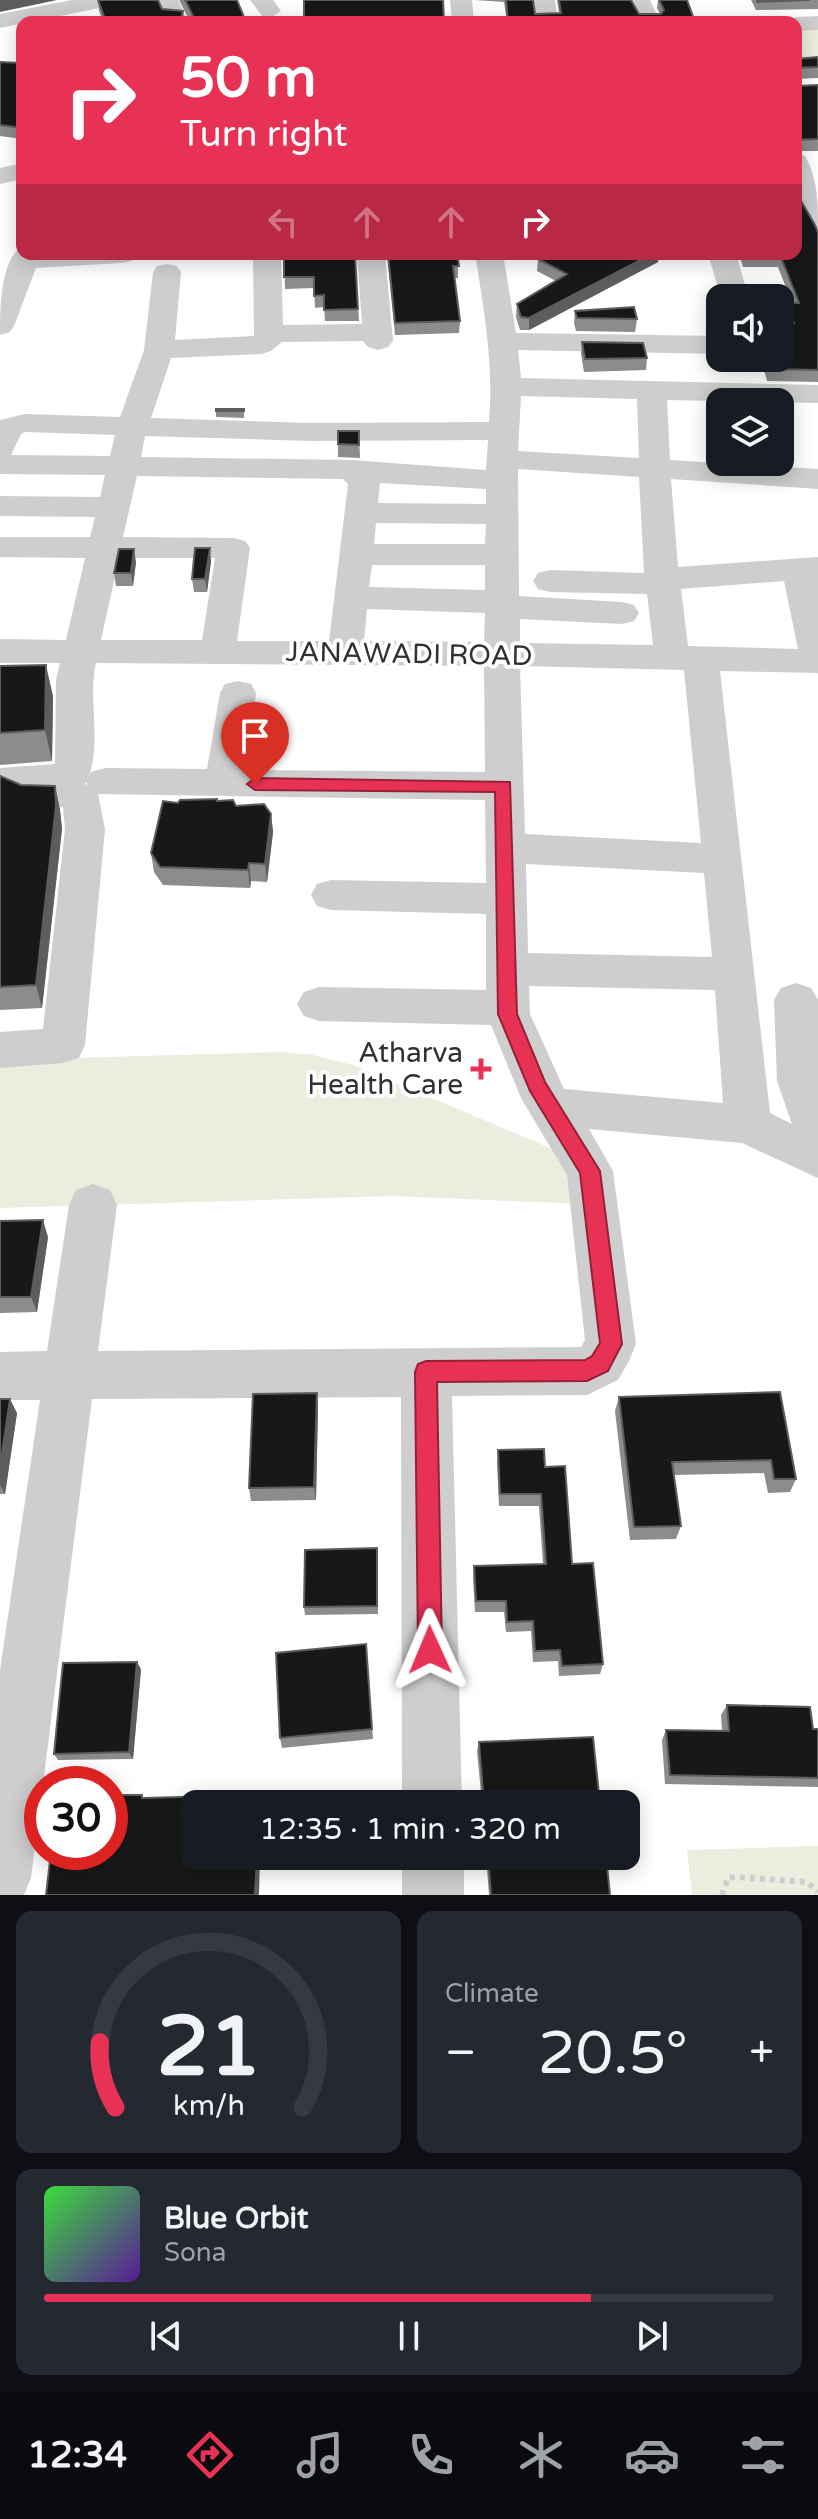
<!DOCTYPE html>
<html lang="en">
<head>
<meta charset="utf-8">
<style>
  :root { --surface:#171b24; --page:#242831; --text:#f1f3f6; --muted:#9ea1a6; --line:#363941; --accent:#e83255 }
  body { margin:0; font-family:"Varela Round",sans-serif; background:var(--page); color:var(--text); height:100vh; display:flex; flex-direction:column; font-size:30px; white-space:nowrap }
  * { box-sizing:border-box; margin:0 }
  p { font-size:26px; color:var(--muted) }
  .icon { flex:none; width:44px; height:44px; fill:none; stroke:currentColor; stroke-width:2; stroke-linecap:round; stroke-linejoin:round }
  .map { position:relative; height:1895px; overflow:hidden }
  .sheet { display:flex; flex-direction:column; gap:16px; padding:16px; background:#0d0f14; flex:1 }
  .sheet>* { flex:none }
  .hud { position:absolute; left:16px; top:16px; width:786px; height:244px; border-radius:16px; box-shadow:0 4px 20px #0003; background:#e83255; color:#fff; overflow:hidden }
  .controls { position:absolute; left:706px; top:284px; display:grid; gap:16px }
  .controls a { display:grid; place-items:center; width:88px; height:88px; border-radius:16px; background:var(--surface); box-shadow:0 4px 20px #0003; font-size:40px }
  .speed { position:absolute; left:24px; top:1766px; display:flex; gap:16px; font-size:40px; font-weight:700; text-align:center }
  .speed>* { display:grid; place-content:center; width:104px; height:104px; border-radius:50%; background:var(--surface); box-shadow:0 4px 20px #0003; line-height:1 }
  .speed .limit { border:12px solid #d22; background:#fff; color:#111 }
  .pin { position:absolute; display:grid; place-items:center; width:68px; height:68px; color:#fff; margin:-82px -34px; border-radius:50% 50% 50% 0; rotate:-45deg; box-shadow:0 0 8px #0007 }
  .pin .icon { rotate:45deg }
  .me { position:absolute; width:88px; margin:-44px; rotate:359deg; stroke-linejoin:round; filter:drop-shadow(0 0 6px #0008) }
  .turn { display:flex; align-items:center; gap:28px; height:168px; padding:0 32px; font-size:36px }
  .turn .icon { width:104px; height:104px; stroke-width:2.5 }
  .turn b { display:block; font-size:56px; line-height:68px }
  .lanes { display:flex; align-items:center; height:76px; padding:0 32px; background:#0003; justify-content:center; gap:40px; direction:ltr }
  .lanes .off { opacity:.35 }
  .big { font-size:60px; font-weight:600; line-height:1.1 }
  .sheet .tile { flex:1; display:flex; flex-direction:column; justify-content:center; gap:12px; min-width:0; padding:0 28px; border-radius:16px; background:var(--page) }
  .sheet .dial { align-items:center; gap:0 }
  .dial svg { height:208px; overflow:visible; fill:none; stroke:var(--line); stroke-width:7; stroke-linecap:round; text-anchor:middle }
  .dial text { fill:var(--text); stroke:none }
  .song { display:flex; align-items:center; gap:24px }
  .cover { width:96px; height:96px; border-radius:12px; background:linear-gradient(135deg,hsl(120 70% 55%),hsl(270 70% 35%)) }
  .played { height:8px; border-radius:4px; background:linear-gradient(90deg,var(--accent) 75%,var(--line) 75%) }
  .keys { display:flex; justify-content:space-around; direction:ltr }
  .heat { display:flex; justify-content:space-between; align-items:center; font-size:44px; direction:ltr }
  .sheet .tiles { flex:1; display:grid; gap:16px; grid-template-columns:1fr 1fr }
  .tile:last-child { grid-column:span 2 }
  .trip { position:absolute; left:180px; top:1790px; width:460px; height:80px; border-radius:16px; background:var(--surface); box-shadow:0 4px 20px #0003; font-weight:600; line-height:80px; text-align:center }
  .tab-bar { display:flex; height:128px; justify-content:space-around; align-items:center; background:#090b0e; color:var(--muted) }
  .tab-bar .icon { width:56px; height:56px }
  .tab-bar .active { color:var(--accent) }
  .tab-bar b { font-size:36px; color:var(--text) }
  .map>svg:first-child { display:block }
  .green { fill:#e9eedf }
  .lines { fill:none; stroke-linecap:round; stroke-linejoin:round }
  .path { stroke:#cecece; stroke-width:6; stroke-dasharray:5 5; stroke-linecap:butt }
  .minor { fill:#cecece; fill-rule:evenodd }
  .wall { fill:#8c8c8c }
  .shaded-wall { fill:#5d5d5d }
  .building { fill:#181818; stroke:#5d5d5d; stroke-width:2 }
  .route { fill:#e83255; stroke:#972037; stroke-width:2 }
  .poi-dot { fill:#e83255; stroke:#fff; stroke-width:3 }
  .labels { text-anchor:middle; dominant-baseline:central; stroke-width:8; stroke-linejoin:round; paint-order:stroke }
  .street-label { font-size:28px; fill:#313131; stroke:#fff }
  .poi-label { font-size:28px; fill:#313131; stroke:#fff; text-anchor:end }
</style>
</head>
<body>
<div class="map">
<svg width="818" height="1895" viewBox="0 0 818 1895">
  <rect width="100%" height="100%" fill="#fff"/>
  <!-- green -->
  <path class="green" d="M818 27V64L796 65V28Z
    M281 1052 313 1055 353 1065 581 1161 582 1204 393 1196 0 1208V1060Z
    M818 1846V1895H692L687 1850Z"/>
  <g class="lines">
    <!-- path -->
    <path class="path" d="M722 1895 728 1878 736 1877 807 1882 818 1892"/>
    <!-- minor -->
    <path class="minor" d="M72 0H116L105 7 0 28V14Z
      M156 0H178L188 22H166Z
      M250 0H273L281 11 270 18 262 16Z
      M450 0H472L474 22H452Z
      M533 0H555L558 22H536Z
      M628 0H650L660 22H638Z
      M818 16V30L796 31V22H786L796 17Z
      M796 153 805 156C818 178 818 203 818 229L809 227C793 205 796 179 796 153Z
      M22 163V179L0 184V168Z
      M22 247V254L135 255 131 261 121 263 36 268 14 326 10 332 0 335C0 311 0 259 22 247Z
      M253 254H281L283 325 362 324 357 254H385L393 341 388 347 378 350 368 347 363 341 282 342 271 351 261 354 171 358 151 418 310 423 489 422C494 365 484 310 475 254H503L516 333 720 336V354L518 350 521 378 818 385V403L667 400 670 460 818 469V489L671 479 678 567 818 557V673L720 671 770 1113 792 1124 777 1081 774 1000 781 988 796 983 811 988 818 1000V1178L742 1143 589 1129 613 1171 636 1344 629 1361 618 1380 587 1395 452 1396 462 1804H402L401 1397 92 1399 31 1878 24 1895H0V1670L40 1400H0V1352L47 1351 69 1205 76 1190 93 1184 110 1190 117 1205 98 1351 581 1347 585 1340 567 1175 521 1098 491 1025 319 1021 304 1016 297 1004 304 992 319 987 486 990V914L331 910 317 906 311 895 317 884 331 880 486 883 485 800 98 794 105 829 85 1045 79 1058 63 1063 0 1068V1032L43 1029 65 829 63 807 28 806 14 802 10 795 0 796V768L55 764 56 680 60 663H0V639L66 640 85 558 0 557V537H90L95 517 0 516V496L100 497 105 475 0 474V420L25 414 120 417 144 350 153 272 157 266 167 264 177 266 181 272 175 340 254 336ZM521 396 637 399 639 458 518 451ZM25 432 115 435 110 456 11 455 21 434ZM145 436 310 441 488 440 486 470 351 460 141 457ZM518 469 639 477 644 573 550 570 538 573 533 581 538 589 550 592 647 594 653 645 520 643V619L622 624 634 621 639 613 634 605 622 602 519 596ZM137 476 343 479 348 484 329 641H237L250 548 245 541 233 538 123 537ZM380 483 486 489V504L378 503ZM376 523 486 524 485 544H374ZM119 558H215L202 640H101ZM372 565H485V590L369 587ZM784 581 798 649 688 646 681 589ZM367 609 485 613 484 642 364 641ZM96 663 484 666 485 772 245 770 256 693 251 684 238 681 225 684 220 693 207 769 105 768 91 772 86 782 88 785 85 784C104 750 87 701 96 663ZM520 666 684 670 701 843 525 834ZM526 864 704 873 712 957 528 953ZM529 986 715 990 723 1103 564 1089 530 1014Z
      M708 254H736L749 298H721Z
      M402 1856H464V1895H402Z"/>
  </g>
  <!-- wall -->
  <path class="wall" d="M98 0 162 9 183 11 185 22H103L99 11Z
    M179 0H237L246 22H190Z
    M475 0H533L535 14 559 13 557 0H631L639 14H660L657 8 658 0H687L695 22H507L504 2Z
    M751 0H818V9L756 10Z
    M22 40V55L19 54 17 43Z
    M818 57V78L796 79V59Z
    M22 61V139L0 136V62L20 63Z
    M818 85V151H796V86Z
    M800 199 818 233V382L767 381 761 358H780L788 323 785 315 787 303H792L778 267H743L739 254H796Z
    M284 254H355L359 321H325L324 307 315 308 314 288 285 289Z
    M387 254H468V259H458V278H454L460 321 459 333 395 335Z
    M538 259 658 262 529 330H520L516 317 517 304 556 281 537 271Z
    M575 311 637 319 635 332 576 331 574 323Z
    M582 342 647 358 646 370 584 372 581 354Z
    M216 409H244V418L216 417Z
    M338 431H359L360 458 338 457Z
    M211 561 207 592H194L192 579Z
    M136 562 133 586H116L114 573Z
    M0 666 53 696 52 761 0 765Z
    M0 776 21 785 55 786 60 810 62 829 42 1008 0 1010Z
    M217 799 218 801 271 814 273 832 267 882 251 881 250 888 163 885 154 872 151 853 178 803Z
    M0 1221 48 1237 37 1312 0 1313Z
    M780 1392 796 1479 790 1492 768 1493 764 1473 674 1475 681 1526 676 1539 630 1540 615 1411 619 1397Z
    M317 1393 318 1407 316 1500 251 1501 249 1488Z
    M0 1399 17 1413 5 1494H0Z
    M498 1450 545 1467 572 1564 603 1664 600 1674 559 1676 558 1661 533 1662 531 1631 506 1632 504 1612H475L473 1578 474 1566 543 1564 539 1506H499L497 1462Z
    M377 1548 378 1614 305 1615 304 1607Z
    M366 1644 373 1739 282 1748 280 1738Z
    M141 1669 133 1759 58 1760 54 1754Z
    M727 1705 813 1729H818V1787L665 1784 662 1740 666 1730 722 1731 721 1715Z
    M479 1742 600 1804H482L477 1751Z
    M486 1856H606L610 1895H489Z"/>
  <!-- shaded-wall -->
  <path class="shaded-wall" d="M0 0H57L0 12Z
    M652 254H659L658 262 529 330V318Z
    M210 548 211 561 207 592 205 579Z
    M134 549 136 562 133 586 131 573Z
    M46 665 53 696 52 761 45 730Z
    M55 786 60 810 62 829 42 1008 36 985Z
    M271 814 273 832 267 882 265 864Z
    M249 863 251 881 250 888 248 870Z
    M43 1220 48 1237 37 1312 31 1297Z
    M317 1393 318 1407 316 1500 314 1487Z
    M10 1399 17 1413 5 1494 0 1485V1467Z
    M137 1662 141 1669 133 1759 129 1752Z
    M257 1856H260L259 1895H255Z"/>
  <!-- building -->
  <path class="building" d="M98 0H158L162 9 183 11 180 22H106Z
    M185 0H237L246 22H196Z
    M304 0H443L444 22H304Z
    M506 0H533L535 14 561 13 559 0H631L639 14H661L664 10 659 0H687L695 22H508Z
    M757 0H810L757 2Z
    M818 57V67L796 68V59Z
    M22 61V128L0 125V62L20 63Z
    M818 85V139L796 140V86Z
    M796 176 800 199 815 225 818 233V370L769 369 766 358H780V324L794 323 787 303H799L780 255H745V254H796Z
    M284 254H355L358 309 324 310V295L314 296V277H284Z
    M388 254H457L459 266H453L460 321 395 323Z
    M548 254 586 255 652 254 529 318 521 317 517 304 567 274 538 259Z
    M634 307 637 319 577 318 575 311Z
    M582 342 643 343 647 358 585 359Z
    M216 409H244V411H216Z
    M338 431H359V445L338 444Z
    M195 548H210L205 579H192Z
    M119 549H134L131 573H114Z
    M46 665 45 730 0 733V666Z
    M0 776 21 785 55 786 56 806 36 985 0 987Z
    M217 799V801L233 800 236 806 264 804 271 814 265 864 249 863 248 870 160 867 151 853 163 801 178 803 180 800Z
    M43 1220 31 1297H0V1221Z
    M780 1392 796 1479H774L771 1460 672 1462 681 1526 634 1527 619 1397Z
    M317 1393 314 1487 249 1488 253 1394Z
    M0 1399H10L0 1467Z
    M544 1449 545 1467 565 1466 572 1564 593 1563 603 1664 562 1666 560 1650 535 1651 533 1621 507 1622 506 1601H476L474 1566 546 1564 541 1494H500L498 1450Z
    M377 1548V1606L304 1607 305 1550Z
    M366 1644 372 1729 280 1738 276 1653Z
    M137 1662 129 1752 54 1754 63 1663Z
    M727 1705 810 1707 813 1729H818V1778L670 1775 666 1730 729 1731Z
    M593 1737 600 1804H484L479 1742Z
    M110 1795H142V1798L259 1795V1804H194V1856H257L255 1895H46L51 1852H110Z
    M488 1856H606L610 1895H491Z"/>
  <!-- route -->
  <path class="route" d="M255 778 510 782 517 1014 545 1082 600 1171 622 1344 608 1371 587 1381 437 1382 442 1650 439 1658 430 1662 421 1658 418 1650 415 1372 418 1364 426 1361 585 1360 592 1356 600 1343 580 1173 530 1091 498 1014 495 792 255 790 247 784Z"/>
  <!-- markers -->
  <path class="poi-dot" d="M477 1057h8v8h8v8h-8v8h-8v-8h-8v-8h8z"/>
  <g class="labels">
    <!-- street labels -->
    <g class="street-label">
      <text transform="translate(409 654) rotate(1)">JANAWADI ROAD</text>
    </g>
    <!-- poi labels -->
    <g class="poi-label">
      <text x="463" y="1053">Atharva<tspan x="463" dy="32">Health Care</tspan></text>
    </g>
  </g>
</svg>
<div class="controls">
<a><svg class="icon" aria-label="sound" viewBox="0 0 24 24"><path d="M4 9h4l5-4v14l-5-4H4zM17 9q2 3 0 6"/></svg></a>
<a><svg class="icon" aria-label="layers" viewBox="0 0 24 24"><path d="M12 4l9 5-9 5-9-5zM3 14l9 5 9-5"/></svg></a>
</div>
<div class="speed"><div class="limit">30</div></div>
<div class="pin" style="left:255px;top:784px;background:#d93025"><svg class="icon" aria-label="arrive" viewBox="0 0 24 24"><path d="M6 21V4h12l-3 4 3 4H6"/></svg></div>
<svg class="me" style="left:430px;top:1650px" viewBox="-20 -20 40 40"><path d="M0-17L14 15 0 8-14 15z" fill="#e83255" stroke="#fff" stroke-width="4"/></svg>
<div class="trip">12:35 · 1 min · 320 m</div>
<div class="hud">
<div class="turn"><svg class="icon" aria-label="right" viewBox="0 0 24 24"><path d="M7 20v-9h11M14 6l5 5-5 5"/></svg><div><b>50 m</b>Turn right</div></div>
<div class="lanes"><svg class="icon off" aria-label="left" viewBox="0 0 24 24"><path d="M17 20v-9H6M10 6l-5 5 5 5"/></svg><svg class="icon off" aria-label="ahead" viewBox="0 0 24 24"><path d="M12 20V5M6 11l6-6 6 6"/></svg><svg class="icon off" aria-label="ahead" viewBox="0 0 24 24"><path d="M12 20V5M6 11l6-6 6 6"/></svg><svg class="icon" aria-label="right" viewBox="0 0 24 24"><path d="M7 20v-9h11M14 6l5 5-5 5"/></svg></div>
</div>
</div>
<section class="sheet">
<div class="tiles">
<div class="tile dial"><svg viewBox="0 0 100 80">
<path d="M14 69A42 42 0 1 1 86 69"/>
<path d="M14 69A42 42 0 0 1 8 44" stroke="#e83255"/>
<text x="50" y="56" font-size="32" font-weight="700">21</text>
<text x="50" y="72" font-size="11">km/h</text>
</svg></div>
<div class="tile"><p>Climate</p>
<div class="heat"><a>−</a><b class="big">20.5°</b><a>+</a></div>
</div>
<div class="tile">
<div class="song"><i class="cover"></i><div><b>Blue Orbit</b><p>Sona</p></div></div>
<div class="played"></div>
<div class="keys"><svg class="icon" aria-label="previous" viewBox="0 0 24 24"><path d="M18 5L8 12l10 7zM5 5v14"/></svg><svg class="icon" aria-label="pause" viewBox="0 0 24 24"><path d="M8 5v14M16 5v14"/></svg><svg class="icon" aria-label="next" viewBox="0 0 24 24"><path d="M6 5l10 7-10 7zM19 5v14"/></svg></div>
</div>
</div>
</section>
<nav class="tab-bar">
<b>12:34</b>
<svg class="icon active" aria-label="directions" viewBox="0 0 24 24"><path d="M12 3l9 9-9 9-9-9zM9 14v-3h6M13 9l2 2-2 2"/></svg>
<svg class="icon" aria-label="music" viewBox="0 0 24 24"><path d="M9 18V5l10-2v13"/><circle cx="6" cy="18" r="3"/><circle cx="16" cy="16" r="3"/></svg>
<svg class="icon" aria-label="phone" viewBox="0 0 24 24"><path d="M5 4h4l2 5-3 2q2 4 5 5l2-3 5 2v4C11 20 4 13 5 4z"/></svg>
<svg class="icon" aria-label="climate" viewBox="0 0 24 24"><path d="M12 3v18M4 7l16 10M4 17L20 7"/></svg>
<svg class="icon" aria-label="car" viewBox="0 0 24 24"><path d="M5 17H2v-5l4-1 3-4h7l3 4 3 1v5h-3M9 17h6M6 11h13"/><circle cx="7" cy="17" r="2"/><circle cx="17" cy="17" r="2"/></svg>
<svg class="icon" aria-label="filters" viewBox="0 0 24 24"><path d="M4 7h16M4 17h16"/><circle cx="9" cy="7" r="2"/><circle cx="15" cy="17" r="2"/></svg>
</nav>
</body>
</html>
